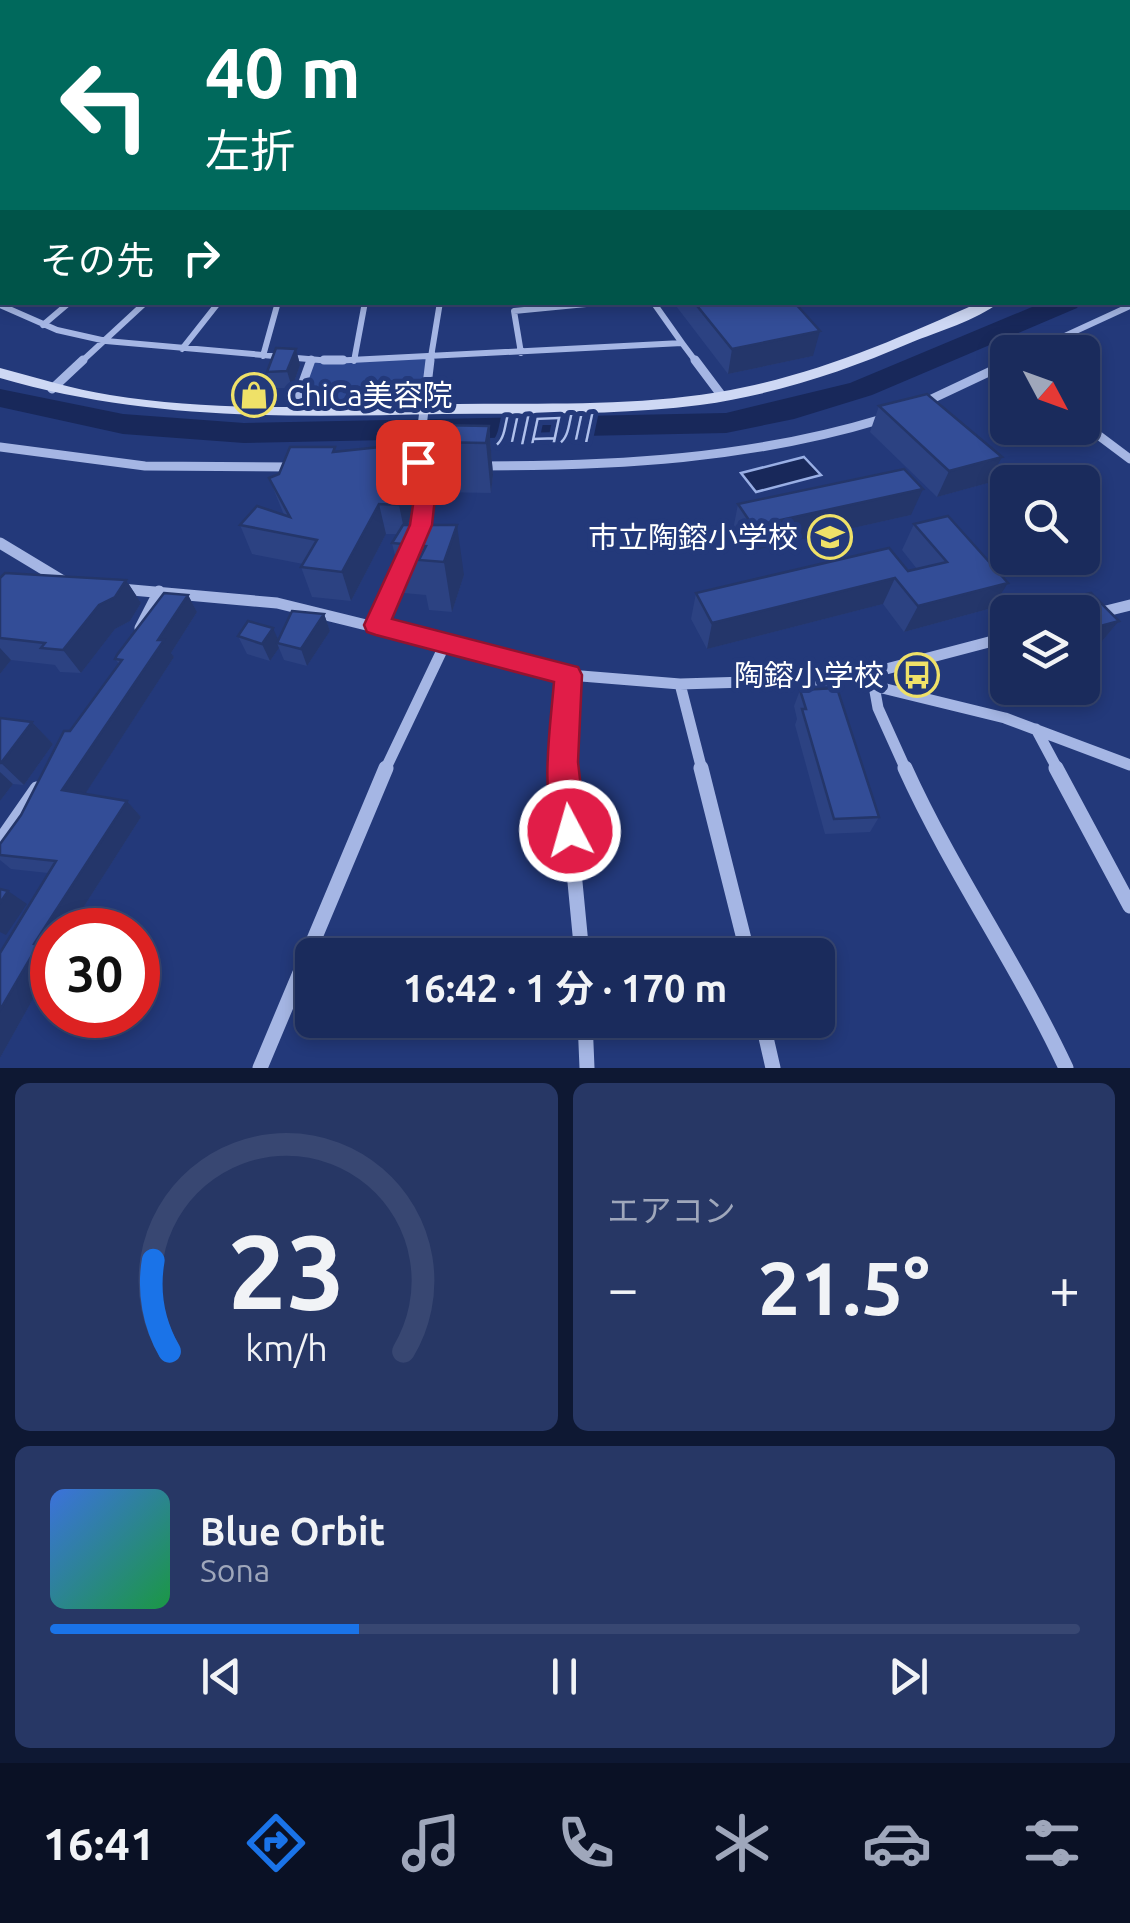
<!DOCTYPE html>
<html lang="ja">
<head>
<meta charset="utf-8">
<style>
  :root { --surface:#1a2b5c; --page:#273765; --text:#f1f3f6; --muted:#9fa7bb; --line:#384772; --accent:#1a73e8 }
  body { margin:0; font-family:Ubuntu,"Noto Sans JP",sans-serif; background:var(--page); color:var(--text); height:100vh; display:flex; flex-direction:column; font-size:38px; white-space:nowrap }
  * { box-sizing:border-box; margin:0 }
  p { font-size:32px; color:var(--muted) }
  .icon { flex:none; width:55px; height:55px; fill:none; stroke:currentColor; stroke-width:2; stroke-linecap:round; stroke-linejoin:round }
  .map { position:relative; height:1068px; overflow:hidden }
  .details { display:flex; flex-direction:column; gap:15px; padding:15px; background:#0e1833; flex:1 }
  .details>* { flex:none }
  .banner { position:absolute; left:0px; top:0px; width:1130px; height:305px; box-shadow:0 5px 15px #0003,0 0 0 2px var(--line); background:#00695c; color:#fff; overflow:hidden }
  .needle { width:65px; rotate:131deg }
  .tools { position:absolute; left:990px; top:335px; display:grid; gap:20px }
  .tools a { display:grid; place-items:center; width:110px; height:110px; border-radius:15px; background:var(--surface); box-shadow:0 5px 15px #0003,0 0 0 2px var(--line); font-size:50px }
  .speed { position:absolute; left:30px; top:908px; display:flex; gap:20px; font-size:50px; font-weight:700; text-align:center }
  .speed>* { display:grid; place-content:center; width:130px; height:130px; border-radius:50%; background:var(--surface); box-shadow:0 5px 15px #0003,0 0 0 2px var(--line); line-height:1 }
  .speed .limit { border:15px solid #d22; background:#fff; color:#111 }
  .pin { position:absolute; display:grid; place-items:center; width:85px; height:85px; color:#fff; margin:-42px; border-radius:20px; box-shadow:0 5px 15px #0006 }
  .me { position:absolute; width:110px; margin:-55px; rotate:354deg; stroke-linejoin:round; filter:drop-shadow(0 0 8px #0008) }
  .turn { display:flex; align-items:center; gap:35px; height:210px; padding:0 40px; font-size:45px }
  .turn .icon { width:130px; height:130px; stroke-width:2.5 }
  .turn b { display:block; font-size:70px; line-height:85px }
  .then { display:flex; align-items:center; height:95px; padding:0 40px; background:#0003; gap:20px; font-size:38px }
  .big { font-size:75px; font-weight:700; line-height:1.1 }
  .details .widget { flex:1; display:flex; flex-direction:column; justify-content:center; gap:15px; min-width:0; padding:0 35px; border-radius:15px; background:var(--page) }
  .details .dial { align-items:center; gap:0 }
  .dial svg { height:260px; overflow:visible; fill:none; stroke:var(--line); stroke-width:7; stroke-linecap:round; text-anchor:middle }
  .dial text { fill:var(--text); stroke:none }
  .song { display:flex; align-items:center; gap:30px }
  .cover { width:120px; height:120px; border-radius:15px; background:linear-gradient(135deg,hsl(220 70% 55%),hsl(140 70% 35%)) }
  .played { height:10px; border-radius:5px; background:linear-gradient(90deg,var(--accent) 30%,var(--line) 30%) }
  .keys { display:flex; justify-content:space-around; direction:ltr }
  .heat { display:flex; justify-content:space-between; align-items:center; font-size:55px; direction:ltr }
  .details .tiles { flex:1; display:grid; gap:15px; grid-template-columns:1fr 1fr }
  .widget:last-child { grid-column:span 2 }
  .trip { position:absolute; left:295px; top:938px; width:540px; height:100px; border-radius:15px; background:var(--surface); box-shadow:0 5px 15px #0003,0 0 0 2px var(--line); font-weight:700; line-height:100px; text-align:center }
  .dock { display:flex; height:160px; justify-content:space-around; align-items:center; background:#0a1125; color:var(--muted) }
  .dock .icon { width:70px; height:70px }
  .dock .on { color:var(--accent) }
  .dock b { font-size:45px; color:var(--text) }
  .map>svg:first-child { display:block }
  .green { fill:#2d4891 }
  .water { fill:#18285a; stroke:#99afe5; stroke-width:2.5 }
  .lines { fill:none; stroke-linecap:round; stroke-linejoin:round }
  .river { fill:#18285a; fill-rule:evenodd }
  .street-far3 { stroke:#a5b6e4; stroke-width:6 }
  .street-far2 { stroke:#a5b6e4; stroke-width:9 }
  .street-far1 { stroke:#a5b6e4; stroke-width:11 }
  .street { stroke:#a5b6e4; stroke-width:15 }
  .secondary { fill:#ced8f4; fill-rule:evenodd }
  .primary { fill:#e5eafc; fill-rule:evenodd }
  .wall { fill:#2c4282 }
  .shaded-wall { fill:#24366a }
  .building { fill:#334d97; stroke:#24366a; stroke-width:2.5 }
  .route { fill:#e11d48; stroke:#92132f; stroke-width:2.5 }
  .labels { text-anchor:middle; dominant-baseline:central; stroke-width:10; stroke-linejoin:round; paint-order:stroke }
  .poi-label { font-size:30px; fill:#fff; stroke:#23397a; text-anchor:end }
  .water-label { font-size:32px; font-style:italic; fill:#b0c1ec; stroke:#23397a }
</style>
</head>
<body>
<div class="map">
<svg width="1130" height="1068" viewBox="0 0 1130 1068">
  <rect width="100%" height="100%" fill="#23397a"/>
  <!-- green -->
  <path class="green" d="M428 358 424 400 296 403 312 359Z"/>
  <!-- water -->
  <path class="water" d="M804 457 821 475 756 492 741 473Z"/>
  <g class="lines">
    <!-- river -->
    <path class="river" d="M1044 302H1081L1077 308 872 395 794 419 726 433 244 443 123 434 0 407V389L123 414 244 423 726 413 850 383Z"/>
    <!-- street-far3 -->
    <path class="street-far3" d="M653 302 682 343
      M0 305 57 330 106 341 331 361 682 343 697 363
      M43 325 70 302
      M182 349 219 302
      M1030 352 1130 306
      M521 353 514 311 607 302
      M263 356 278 302
      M354 361 365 302
      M80 363 146 302
      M311 363 312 359
      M430 363 440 302"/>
    <!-- street-far2 -->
    <path class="street-far2" d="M324 360H343
      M695 360 722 396
      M52 389 83 360
      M921 404 1008 363
      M293 410 311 360
      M1082 423 1130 459
      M0 447 145 466 292 467
      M389 466H447
      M479 466C617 466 750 459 882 419
      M415 537 422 514 418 460 430 360"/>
    <!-- street-far1 -->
    <path class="street-far1" d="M0 543 63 581
      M121 589 277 603 569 675 680 684 848 679 1008 637
      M1082 617 1130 605
      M376 625 404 562
      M140 628 159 591
      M871 682 874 686 1005 718 1130 765
      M680 684 702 770
      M874 686 878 708 906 770
      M1036 729 1058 770
      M385 770 446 642
      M564 770 569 675"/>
    <!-- street -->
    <path class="street" d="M564 768 582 955
      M701 768 748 955
      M905 768C952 872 1018 965 1066 1068
      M1056 768 1130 906
      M0 842 37 789
      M585 1020 587 1068
      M762 1020 773 1068
      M260 1068 386 768"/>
    <!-- secondary -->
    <path class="secondary" d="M980 302H1000C975 321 939 331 910 343 843 372 773 395 700 405 615 416 529 413 443 414 290 417 148 421 0 378V368C37 378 73 389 110 395 225 414 343 405 458 404 554 403 652 407 745 387 827 370 904 336 980 302Z"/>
    <!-- primary -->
    <path class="primary" d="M1128 237 1130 238V248L1128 247Z"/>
  </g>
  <!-- wall -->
  <path class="wall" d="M1128 173H1130V215H1128Z
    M673 302H794L813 356 728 374Z
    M296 349 300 365 292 388H272L267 372Z
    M879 406 988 483 937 497 870 432Z
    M489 426 493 475 491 493 438 492 431 442Z
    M399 445 405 473H410L415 502 408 525 464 575 452 612 429 610 426 595 404 593 392 543 397 534H386L351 601 312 597 301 567 303 564 252 554 240 525 284 515 269 478 336 452Z
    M738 504 911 515 747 552 733 530Z
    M914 524 992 608 904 632 883 604 707 649 691 619 696 593 908 571 917 569 902 550Z
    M0 578 126 580 141 603 130 621 115 629 81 673 60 672 55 665 11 660 0 674Z
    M1091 593 1119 621 1082 665V612H1035L1040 605Z
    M188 595 197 612 171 653 174 657 85 794 127 801 141 817 69 930H52V965L0 1058V953L48 873 11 869 0 860V844L21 815 70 731 119 664 115 659Z
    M324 614 330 631 307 666 284 660 279 648 270 661 247 654 238 636 278 640Z
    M800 690 879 817 870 832 825 834 795 725 797 719 794 706Z
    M0 718 32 722 53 744 24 785 13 784 0 801Z"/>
  <!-- shaded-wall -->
  <path class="shaded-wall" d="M820 331 813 356 728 374 732 349Z
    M296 349 300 365 292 388 287 371Z
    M489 426 493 475 491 493 486 443Z
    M399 445 405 474 410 473 415 502 405 534 399 505 397 473Z
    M1002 457 988 483 937 497 949 471Z
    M923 489 911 515 747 552 753 526Z
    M379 504 386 534 351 601 342 572Z
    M457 525 464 575 452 612 444 562Z
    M895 578 883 604 707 649 712 623Z
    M126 580 141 603 130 621 115 629 81 673 63 650 99 605Z
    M1008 583 992 608 904 632 918 606Z
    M188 595 197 612 171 653 174 657 78 805 62 790Z
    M324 614 330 631 307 666 301 649Z
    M1119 621 1082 665V631Z
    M273 628 280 644 277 643 279 648 270 661 262 644Z
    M0 648 11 660 0 674Z
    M32 722 53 744 24 785 1 763Z
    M0 772 13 784 0 801Z
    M127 801 141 817 69 930H52V965L0 1058V1010L34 944Z
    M8 891 27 904 6 935 0 932V903Z"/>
  <!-- building -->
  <path class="building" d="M1128 173H1130V191H1128Z
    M694 302H794L820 331 732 349Z
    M276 348 296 349 287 371 267 372Z
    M927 394 1002 457 949 471 879 406Z
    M435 425 489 426 486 443 431 442Z
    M399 445 397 473H410L399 505 379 504 342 572 301 567 317 540 240 525 257 506 290 517 269 478 279 474 290 447H335L333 452Z
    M904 469 923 489 753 526 738 504Z
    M948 516 1008 583 918 606 895 578 712 623 696 593 889 548 908 571 947 562 914 524Z
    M403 525H457L444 562 419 560 426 546 392 543Z
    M5 573 126 580 115 597 99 605 63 650 41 648 45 643 0 638V578Z
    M164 593 188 595 158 640H164L62 790 127 801 34 944 38 945 0 1010V953L56 861 0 855V844L21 815 64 731H70L122 660 115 659 117 655Z
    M1091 593 1119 621 1082 631V612H1047L1040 605Z
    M292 611 324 614 301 649 277 643Z
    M248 621 273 628 262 644 238 636Z
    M837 688 879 817 834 819 802 709H806L800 690Z
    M0 718 32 722 1 763H0Z
    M0 889 8 891 0 903Z"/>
  <!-- sky -->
  <linearGradient id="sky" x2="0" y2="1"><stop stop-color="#131f43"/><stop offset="0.45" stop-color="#3f548d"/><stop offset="1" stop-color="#3f548d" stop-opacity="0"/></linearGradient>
  <rect width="1130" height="270" fill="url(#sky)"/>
  <!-- route -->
  <path class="route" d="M418 455 428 462 435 498 432 525 392 619 578 667 582 675 578 762 586 831 581 842 570 847 559 842C539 795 550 732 554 682L376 635 367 632 364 625 410 525 414 498 408 462Z"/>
  <!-- icons -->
  <defs>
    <g id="shop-ring" transform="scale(2.25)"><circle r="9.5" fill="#23397a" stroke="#efe168" stroke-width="1.5"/><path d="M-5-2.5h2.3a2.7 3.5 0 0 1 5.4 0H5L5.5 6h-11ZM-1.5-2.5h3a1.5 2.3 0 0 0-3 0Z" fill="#efe168"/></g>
    <g id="school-ring" transform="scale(2.25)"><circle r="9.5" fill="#23397a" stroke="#efe168" stroke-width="1.5"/><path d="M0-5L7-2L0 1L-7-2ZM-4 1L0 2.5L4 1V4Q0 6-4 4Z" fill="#efe168"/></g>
    <g id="bus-ring" transform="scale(2.25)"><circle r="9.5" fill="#23397a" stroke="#efe168" stroke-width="1.5"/><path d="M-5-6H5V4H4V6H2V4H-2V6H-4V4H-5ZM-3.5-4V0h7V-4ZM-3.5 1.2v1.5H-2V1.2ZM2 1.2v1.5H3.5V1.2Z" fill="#efe168"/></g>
  </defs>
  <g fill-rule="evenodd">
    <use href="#shop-ring" x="254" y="395"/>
    <use href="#school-ring" x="830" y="537"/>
    <use href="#bus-ring" x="917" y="675"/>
  </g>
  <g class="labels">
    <!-- poi labels -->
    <g class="poi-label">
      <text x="286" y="395" text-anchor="start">ChiCa美容院</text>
      <text x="798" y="537">市立陶鎔小学校</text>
      <text x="884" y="675">陶鎔小学校</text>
    </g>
    <!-- water labels -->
    <g class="water-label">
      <text transform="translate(543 429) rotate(-2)">川口川</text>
    </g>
  </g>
</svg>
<div class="tools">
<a><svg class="needle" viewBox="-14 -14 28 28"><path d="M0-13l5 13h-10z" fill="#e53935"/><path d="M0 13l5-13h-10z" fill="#9fa7bb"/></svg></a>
<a><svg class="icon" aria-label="search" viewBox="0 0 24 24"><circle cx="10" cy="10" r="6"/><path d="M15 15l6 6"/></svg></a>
<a><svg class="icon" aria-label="layers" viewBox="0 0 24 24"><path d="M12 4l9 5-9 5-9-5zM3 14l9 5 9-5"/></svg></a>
</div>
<div class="speed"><div class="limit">30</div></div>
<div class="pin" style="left:418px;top:462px;background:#d93025"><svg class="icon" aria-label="arrive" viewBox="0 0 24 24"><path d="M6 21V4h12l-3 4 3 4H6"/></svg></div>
<svg class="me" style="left:570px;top:831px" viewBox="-20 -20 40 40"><circle r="17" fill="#e11d48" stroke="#fff" stroke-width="3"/><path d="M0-11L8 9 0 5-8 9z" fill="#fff"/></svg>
<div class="trip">16:42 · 1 分 · 170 m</div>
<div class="banner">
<div class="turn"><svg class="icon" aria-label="left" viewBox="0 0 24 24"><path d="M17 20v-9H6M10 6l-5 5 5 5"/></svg><div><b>40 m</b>左折</div></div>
<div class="then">その先<svg class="icon" aria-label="right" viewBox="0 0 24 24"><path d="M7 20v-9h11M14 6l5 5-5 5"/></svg></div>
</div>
</div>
<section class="details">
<div class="tiles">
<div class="widget dial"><svg viewBox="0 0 100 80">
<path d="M14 69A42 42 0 1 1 86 69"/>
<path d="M14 69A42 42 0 0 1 9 41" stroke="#1a73e8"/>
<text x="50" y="56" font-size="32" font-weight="700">23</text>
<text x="50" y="72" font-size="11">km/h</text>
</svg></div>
<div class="widget"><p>エアコン</p>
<div class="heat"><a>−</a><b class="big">21.5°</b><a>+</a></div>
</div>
<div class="widget">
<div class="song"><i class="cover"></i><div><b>Blue Orbit</b><p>Sona</p></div></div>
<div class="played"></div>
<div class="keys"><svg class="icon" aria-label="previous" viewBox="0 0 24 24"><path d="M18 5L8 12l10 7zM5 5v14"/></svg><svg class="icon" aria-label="pause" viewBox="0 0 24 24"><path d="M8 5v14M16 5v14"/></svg><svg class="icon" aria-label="next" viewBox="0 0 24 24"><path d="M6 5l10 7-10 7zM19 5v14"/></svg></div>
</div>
</div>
</section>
<nav class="dock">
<b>16:41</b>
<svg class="icon on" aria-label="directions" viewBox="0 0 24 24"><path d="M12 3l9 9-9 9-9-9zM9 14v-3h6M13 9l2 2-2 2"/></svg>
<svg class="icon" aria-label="music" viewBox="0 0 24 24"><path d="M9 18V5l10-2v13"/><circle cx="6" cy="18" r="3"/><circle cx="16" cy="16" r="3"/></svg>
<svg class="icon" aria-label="phone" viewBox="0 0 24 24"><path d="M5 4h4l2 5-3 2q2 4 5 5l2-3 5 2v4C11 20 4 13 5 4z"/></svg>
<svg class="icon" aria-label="climate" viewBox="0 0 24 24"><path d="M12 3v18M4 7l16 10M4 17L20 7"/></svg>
<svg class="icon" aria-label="car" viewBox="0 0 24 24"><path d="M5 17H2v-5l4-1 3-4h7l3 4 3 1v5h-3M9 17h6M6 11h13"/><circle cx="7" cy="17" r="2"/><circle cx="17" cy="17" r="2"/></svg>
<svg class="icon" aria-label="filters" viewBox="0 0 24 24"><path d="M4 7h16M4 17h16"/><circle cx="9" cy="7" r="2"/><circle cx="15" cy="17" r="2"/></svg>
</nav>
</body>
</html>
